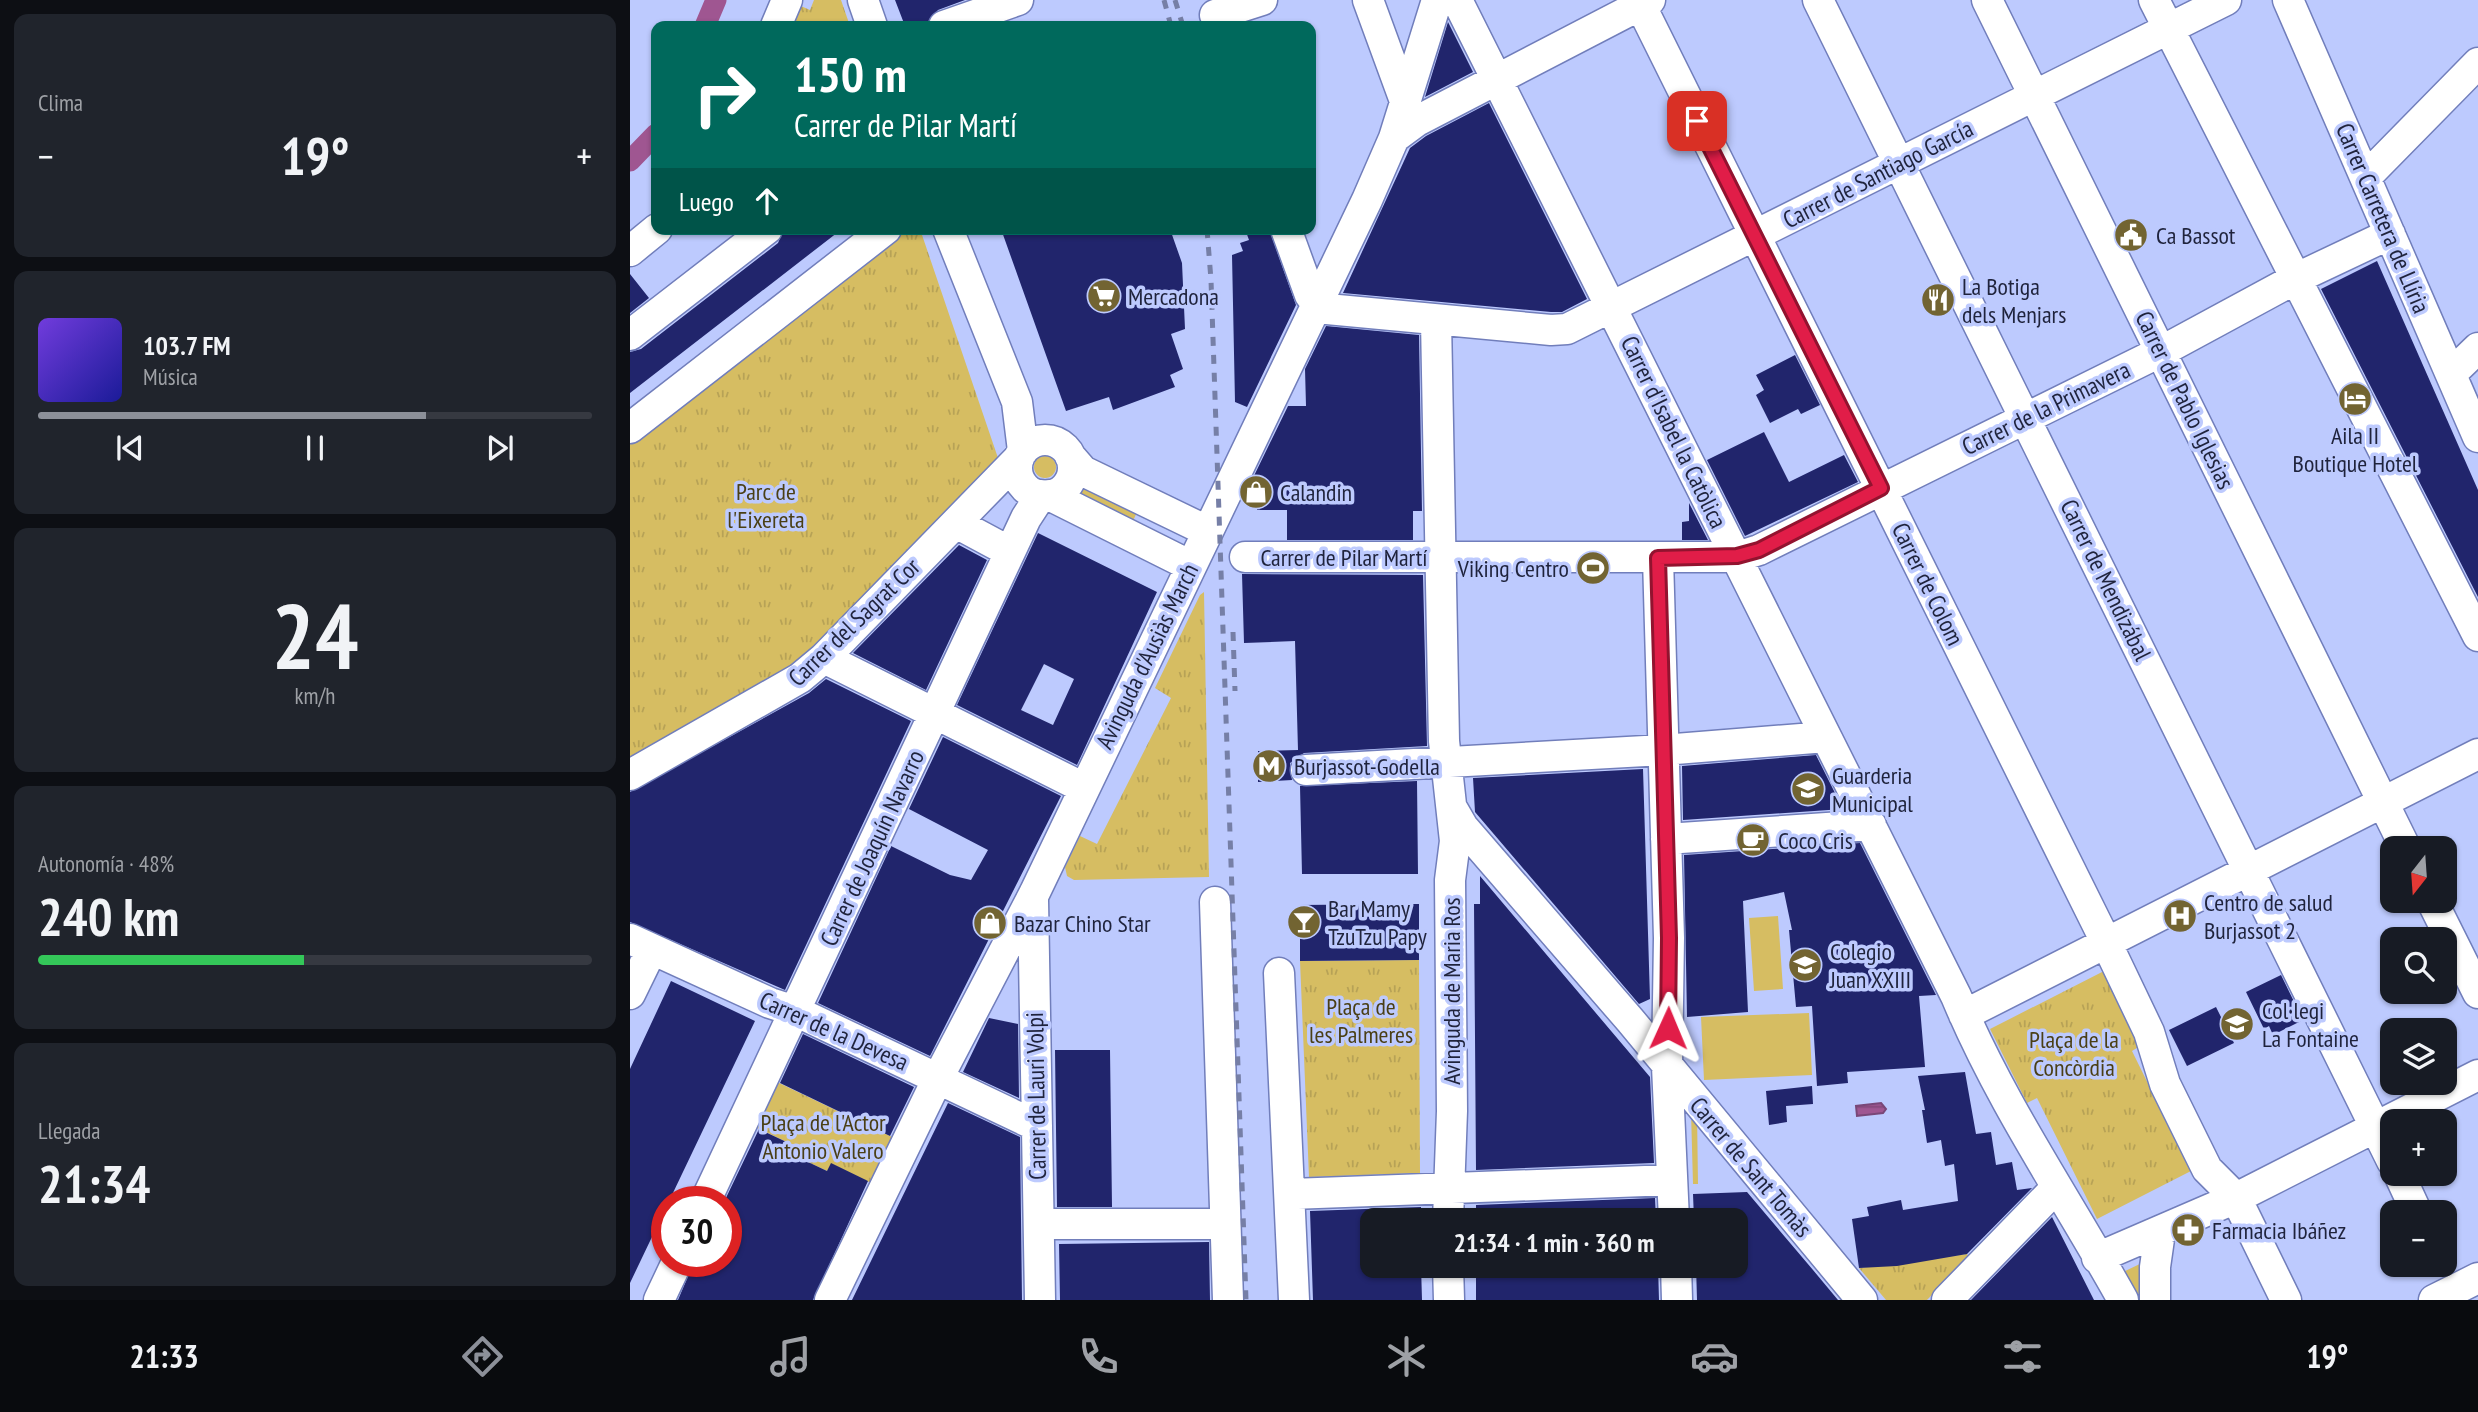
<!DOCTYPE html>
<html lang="es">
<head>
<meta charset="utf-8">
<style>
  :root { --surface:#171b24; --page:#20242c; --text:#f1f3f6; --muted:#9ea1a6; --line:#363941; --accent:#8c9099 }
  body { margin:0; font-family:"PT Sans Narrow",sans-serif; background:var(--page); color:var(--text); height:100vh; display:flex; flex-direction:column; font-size:26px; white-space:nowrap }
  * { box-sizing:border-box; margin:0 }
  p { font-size:23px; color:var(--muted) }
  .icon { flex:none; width:38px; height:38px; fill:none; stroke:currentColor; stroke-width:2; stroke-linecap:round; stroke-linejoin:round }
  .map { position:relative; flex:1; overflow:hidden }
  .sheet { display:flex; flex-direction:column; gap:14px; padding:14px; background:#0d0f14; width:630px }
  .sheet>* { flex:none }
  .banner { position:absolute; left:21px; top:21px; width:665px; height:214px; border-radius:14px; box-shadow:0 2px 5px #0004; background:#00695c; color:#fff; overflow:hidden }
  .needle { width:46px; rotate:197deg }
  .fabs { position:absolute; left:1750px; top:836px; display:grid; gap:14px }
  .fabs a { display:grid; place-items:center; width:77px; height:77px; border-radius:14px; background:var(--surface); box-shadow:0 2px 5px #0004; font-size:35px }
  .speed { position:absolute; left:21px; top:1186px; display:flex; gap:14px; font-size:35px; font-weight:700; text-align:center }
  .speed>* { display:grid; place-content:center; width:91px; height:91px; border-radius:50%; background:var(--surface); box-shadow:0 2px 5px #0004; line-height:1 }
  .speed .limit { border:10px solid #d22; background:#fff; color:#111 }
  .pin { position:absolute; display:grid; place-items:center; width:60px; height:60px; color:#fff; margin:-30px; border-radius:14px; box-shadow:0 4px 10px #0006 }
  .me { position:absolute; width:77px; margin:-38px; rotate:1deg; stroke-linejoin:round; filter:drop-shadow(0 0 5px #0008) }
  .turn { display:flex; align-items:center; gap:24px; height:147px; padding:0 28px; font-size:32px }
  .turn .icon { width:91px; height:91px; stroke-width:2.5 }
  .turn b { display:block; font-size:49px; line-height:60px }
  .then { display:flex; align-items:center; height:66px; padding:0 28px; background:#0003; gap:14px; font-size:26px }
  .big { font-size:52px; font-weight:700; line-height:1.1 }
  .sheet .card { flex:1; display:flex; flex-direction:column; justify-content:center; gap:10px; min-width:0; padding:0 24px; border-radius:14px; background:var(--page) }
  .sheet .dial { align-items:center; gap:0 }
  .dial b { font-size:91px; line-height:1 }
  .song { display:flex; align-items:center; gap:21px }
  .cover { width:84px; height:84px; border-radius:10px; background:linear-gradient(135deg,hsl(260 70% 55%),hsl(240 70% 35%)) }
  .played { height:7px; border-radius:4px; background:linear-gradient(90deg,var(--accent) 70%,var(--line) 70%) }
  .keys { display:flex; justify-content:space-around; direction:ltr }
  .heat { display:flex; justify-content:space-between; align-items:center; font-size:38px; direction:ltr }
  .charge { height:10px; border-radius:5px; background:linear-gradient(90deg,#34c759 48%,var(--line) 0) }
  .trip { position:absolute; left:730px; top:1208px; width:388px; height:70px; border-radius:14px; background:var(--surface); box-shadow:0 2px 5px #0004; font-weight:700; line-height:70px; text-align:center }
  .tabs { display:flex; height:112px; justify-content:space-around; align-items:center; background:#090b0e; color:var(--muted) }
  .tabs .icon { width:49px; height:49px }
  .tabs .selected { color:var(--accent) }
  .tabs b { font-size:32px; color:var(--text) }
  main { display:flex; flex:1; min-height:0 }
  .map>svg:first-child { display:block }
  .green { fill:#d6bd62 }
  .park { fill:url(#park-tufts) }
  .water { fill:url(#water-rules); stroke:#794778; stroke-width:2 }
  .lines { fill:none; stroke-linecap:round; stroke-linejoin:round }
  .canal { stroke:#9f5691; stroke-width:21 }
  .building { fill:#21256c; fill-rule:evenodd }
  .minor-casing { stroke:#717ebb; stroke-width:33 }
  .minor { stroke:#fff; stroke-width:30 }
  .rail { stroke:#767fa6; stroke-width:5; stroke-dasharray:9 9; stroke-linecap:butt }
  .route-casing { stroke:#92132f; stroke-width:18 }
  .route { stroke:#e11d48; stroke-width:12 }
  .labels { text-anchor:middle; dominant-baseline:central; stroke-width:7; stroke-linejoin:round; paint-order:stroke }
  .street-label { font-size:24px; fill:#1f233c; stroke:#bdcafe }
  .poi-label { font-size:24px; fill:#1f233c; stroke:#bdcafe; text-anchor:start }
  .park-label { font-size:24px; fill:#4a3f15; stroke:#bdcafe }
</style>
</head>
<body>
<main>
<section class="sheet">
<div class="card"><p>Clima</p>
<div class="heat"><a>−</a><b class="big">19°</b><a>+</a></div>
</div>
<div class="card">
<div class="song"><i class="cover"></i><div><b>103.7 FM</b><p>Música</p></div></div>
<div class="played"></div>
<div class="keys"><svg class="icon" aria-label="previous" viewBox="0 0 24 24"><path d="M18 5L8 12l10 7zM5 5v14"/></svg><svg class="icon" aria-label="pause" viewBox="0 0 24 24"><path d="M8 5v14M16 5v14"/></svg><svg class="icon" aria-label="next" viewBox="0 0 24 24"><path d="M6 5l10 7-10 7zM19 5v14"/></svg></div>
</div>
<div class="card dial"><b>24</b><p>km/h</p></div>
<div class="card"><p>Autonomía · 48%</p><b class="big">240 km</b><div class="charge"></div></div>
<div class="card"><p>Llegada</p><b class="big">21:34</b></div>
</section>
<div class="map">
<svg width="1848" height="1300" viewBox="0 0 1848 1300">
  <defs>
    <pattern id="park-tufts" width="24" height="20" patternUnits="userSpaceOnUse" patternTransform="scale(1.75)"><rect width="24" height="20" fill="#d6bd62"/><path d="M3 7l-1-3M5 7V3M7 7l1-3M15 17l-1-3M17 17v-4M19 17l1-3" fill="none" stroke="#b7a256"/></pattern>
    <pattern id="water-rules" width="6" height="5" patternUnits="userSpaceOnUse" patternTransform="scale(1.75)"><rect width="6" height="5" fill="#9f5691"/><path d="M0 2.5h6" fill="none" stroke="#814778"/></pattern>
  </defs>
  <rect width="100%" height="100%" fill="#bdcafe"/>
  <!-- green -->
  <path class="green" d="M404 467a11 11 0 1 1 22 0a11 11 0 1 1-22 0Z
    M447 484 507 512 503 521 444 492Z
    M1148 916 1153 989 1124 991 1119 918Z
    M1179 1013 1182 1075 1074 1080 1071 1017Z
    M1061 1112H1067L1068 1184H1063Z
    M1514 1262 1517 1300H1505L1491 1273Z"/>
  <!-- park -->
  <path class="park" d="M184 0H211L220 26H155L164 3 180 10Z
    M263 229H290L368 458 219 613 169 659 146 677 0 757V436Z
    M574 592 579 877 444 880 437 876 435 867 450 836 467 844 541 698 525 688 570 595Z
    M789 960 790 1173 679 1177 670 961Z
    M1474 971 1510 1046 1502 1051 1561 1171 1467 1219 1407 1098 1397 1103 1360 1029Z
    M147 1082 262 1137 241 1183 202 1164 197 1171 161 1154 165 1146 125 1127Z
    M1337 1254 1339 1257 1297 1300H1256L1229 1268Z"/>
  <!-- water -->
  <path class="water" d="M1251 1103 1256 1109 1253 1113 1227 1116 1226 1106Z"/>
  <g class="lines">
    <!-- canal -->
    <path class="canal" d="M75 26 86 0
      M0 161 26 134"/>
  </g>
  <!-- building -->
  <path class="building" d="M265 0H335L308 10 297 23 287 26H275Z
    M818 22 843 72 795 97Z
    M859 103 957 299 932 312H921L713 293 780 148 796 136Z
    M154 229H212L0 393V352L11 349 148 243Z
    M371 229H540L552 263 555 329 541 334 553 369 540 375 545 387 483 410 479 397 436 411Z
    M615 229H639L666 305 617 407 605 402 602 255 613 251 610 243 619 240Z
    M1747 261 1848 490V597L1691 289Z
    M0 274 19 298 0 313Z
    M696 326 789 335 792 511H783V540H657V510H627V483L620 484 658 406H676L675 369Z
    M1165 355 1190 405 1171 414 1168 409 1140 423 1126 395 1134 390 1126 375Z
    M1134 432 1159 482 1214 455 1228 482 1115 536 1077 460Z
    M1059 503 1078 540H1052V522L1059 521Z
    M408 533 527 592 447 765 327 705ZM414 664 444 679 423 725 391 710Z
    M329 545 357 560 296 690 223 653Z
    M612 574 793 575 797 746 674 753 660 763 662 780 628 782V751L668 750 665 641 614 643Z
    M196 679 281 721 155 990 0 922V792L179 693Z
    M313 737 431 796 300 1056 188 1003 261 846 320 875 341 880 358 850 279 809Z
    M1186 755 1213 809 1053 820 1052 766Z
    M1013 769 1020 999 1009 1004 845 812 843 778Z
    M787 781 788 874H672L670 786Z
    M1230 843 1306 995 1289 996 1295 1067 1217 1072 1218 1083 1187 1086 1182 1006 1166 1007 1159 930H1162L1154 892 1113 901 1118 1012 1057 1017 1054 855Z
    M850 876 1020 1077 1024 1163 846 1170 844 904H850Z
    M781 904H789V960L670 961V905Z
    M1651 975 1673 1020 1643 1035 1639 1026 1634 1029 1616 992Z
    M41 981 125 1021 0 1283V1069Z
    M1586 1007 1604 1043 1557 1066 1539 1030Z
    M359 1018 388 1024 389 1098 333 1072Z
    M173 1034 284 1087 260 1136 150 1083Z
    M425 1050H480L482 1207H427Z
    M1335 1072 1346 1134 1361 1132 1366 1165 1382 1162 1387 1190 1402 1188 1337 1254 1267 1266 1229 1268 1222 1219 1239 1216 1237 1207 1271 1200 1273 1210 1328 1201 1324 1164 1315 1166 1311 1140 1297 1143 1292 1110H1295L1288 1076Z
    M1182 1086 1183 1104 1156 1106 1157 1122 1139 1125 1136 1091Z
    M318 1103 390 1137 392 1300H222Z
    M129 1129 165 1146 161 1154 197 1171 201 1163 238 1181 183 1300H48L64 1262H96L94 1202Z
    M1117 1192 1183 1270 1208 1300H1067L1066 1265H1106V1220H1064L1063 1194Z
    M1025 1198 1026 1220H846V1205Z
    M791 1207V1220H742V1265H791L792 1300H683L680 1211Z
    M1422 1217 1464 1300H1341Z
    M579 1242 580 1300H430L429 1244Z
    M846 1265H1028L1029 1300H846Z"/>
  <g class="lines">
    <!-- minor casing -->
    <g class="minor-casing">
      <path id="minor" d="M233 0 242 26
        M738 0 775 101
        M827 0 1326 996C1371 1104 1437 1199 1493 1300
        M1008 0 1476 942 1519 1032 1535 1084 1577 1169 1606 1198 1656 1300
        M1188 0 1762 1161
        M1357 0 1776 849
        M1524 0 1848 636
        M1658 0 1848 437
        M585 15 632 0
        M146 26 157 0
        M314 26 388 0
        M764 138 787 121 1020 0
        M1736 177 1848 63
        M318 229 387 402 393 451
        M656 229 680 295 687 305 697 309 921 330 937 329 1596 0
        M0 251 27 229
        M806 320 814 741 825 841 820 880 822 1111 818 1220
        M0 335 137 229
        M1821 374 1848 348
        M0 428 256 229
        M387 468a28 28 0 1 1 56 0a28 28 0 1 1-56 0Z
        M440 456 453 471 577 531
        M419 495 561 566
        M326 523 380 552
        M615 557H1107L1129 550 1532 351 1667 278 1760 234
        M1028 558 1039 938 1037 1066 1044 1220
        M194 658 454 788
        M676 770 1033 750 1196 737
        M0 775 170 678 194 658 389 458
        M822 808 833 827 1000 1020 1232 1300
        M1036 839 1241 825
        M403 900 410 1300
        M1802 901 1848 993
        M585 902 598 1300
        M0 939 140 1003 165 1011 407 1126
        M649 973 664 1300
        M0 994 22 949
        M1334 1015 1848 754
        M1769 1174 1787 1213
        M661 1194 1042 1180
        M75 1202 396 518 411 495
        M409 1224H595
        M1467 1258 1606 1198 1848 1075
        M818 1265 819 1300
        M1046 1265 1047 1300
        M29 1300 47 1262
        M200 1300 308 1078 405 892 737 200 764 138 807 0
        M1317 1300 1425 1189
        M1525 1300V1267L1530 1232
        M1804 1300 1848 1278"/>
    </g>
    <!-- minor -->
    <use href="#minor" class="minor"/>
    <!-- rail -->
    <path class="rail" d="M534 0 541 26
      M545 0 553 26
      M577 229 581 280 616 1300
      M603 632 605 691"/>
  </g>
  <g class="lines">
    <!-- route casing -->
    <g class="route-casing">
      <path id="route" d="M1038 1028 1039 938 1028 558 1107 556 1129 550 1251 488 1067 121"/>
    </g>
    <!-- route -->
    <use href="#route" class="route"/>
  </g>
  <!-- icons -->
  <defs>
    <g id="civic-disc" transform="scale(1.75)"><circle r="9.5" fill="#726432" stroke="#bdcafe"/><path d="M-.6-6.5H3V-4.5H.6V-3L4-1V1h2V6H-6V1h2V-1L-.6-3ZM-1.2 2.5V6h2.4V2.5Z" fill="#fff"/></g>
    <g id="supermarket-disc" transform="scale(1.75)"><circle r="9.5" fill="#726432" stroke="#bdcafe"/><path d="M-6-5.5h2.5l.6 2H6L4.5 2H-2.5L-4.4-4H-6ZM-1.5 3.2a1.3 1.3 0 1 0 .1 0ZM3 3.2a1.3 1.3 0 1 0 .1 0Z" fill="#fff"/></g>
    <g id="restaurant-disc" transform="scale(1.75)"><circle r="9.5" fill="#726432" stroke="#bdcafe"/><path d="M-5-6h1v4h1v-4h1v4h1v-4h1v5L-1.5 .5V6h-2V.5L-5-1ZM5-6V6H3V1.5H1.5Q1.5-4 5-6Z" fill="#fff"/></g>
    <g id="hotel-disc" transform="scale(1.75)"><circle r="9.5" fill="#726432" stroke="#bdcafe"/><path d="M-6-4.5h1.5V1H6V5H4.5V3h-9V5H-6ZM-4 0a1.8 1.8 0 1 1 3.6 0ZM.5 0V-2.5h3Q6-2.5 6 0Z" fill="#fff"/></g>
    <g id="shop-disc" transform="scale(1.75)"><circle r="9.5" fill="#726432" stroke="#bdcafe"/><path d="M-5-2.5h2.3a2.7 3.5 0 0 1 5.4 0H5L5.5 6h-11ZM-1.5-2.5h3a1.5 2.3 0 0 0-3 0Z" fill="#fff"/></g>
    <g id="stadium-disc" transform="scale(1.75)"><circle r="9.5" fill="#726432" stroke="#bdcafe"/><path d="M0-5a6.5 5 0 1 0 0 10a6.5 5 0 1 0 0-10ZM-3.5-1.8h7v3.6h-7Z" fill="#fff"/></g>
    <g id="metro-disc" transform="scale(1.75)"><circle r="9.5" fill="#726432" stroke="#bdcafe"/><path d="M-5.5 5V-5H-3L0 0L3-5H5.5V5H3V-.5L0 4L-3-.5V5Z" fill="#fff"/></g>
    <g id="school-disc" transform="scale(1.75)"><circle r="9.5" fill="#726432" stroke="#bdcafe"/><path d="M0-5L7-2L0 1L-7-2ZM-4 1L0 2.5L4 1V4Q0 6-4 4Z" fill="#fff"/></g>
    <g id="cafe-disc" transform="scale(1.75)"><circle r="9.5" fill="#726432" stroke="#bdcafe"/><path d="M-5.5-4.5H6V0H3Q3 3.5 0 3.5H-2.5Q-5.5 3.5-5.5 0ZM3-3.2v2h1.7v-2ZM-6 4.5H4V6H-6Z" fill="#fff"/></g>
    <g id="hospital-disc" transform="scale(1.75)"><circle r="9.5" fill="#726432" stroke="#bdcafe"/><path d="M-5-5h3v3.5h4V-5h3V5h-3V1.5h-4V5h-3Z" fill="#fff"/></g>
    <g id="bar-disc" transform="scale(1.75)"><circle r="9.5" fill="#726432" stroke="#bdcafe"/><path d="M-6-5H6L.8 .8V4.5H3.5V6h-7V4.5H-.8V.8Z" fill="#fff"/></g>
    <g id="pharmacy-disc" transform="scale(1.75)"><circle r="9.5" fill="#726432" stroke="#bdcafe"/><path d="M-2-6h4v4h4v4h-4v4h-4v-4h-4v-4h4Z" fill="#fff"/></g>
  </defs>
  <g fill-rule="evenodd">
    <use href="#civic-disc" x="1501" y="235"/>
    <use href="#supermarket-disc" x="474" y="296"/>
    <use href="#restaurant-disc" x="1308" y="300"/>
    <use href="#hotel-disc" x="1725" y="399"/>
    <use href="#shop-disc" x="626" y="492"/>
    <use href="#stadium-disc" x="963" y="568"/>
    <use href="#metro-disc" x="639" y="766"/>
    <use href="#school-disc" x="1178" y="789"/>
    <use href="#cafe-disc" x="1123" y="840"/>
    <use href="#hospital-disc" x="1550" y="916"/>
    <use href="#bar-disc" x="674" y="922"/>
    <use href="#shop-disc" x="360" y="923"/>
    <use href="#school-disc" x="1175" y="965"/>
    <use href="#school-disc" x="1607" y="1024"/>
    <use href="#pharmacy-disc" x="1558" y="1230"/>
  </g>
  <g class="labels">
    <!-- street labels -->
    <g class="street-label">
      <text transform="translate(1248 174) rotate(-27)">Carrer de Santiago García</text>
      <text transform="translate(1753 218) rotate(67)">Carrer Carretera de Llíria</text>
      <text transform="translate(1555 400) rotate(64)">Carrer de Pablo Iglesias</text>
      <text transform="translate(1416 408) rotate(-26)">Carrer de la Primavera</text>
      <text transform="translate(1044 432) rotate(64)">Carrer d'Isabel la Catòlica</text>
      <text x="714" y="557">Carrer de Pilar Martí</text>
      <text transform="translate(1476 580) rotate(64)">Carrer de Mendizábal</text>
      <text transform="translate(1298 584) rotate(64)">Carrer de Colom</text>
      <text transform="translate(224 622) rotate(-44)">Carrer del Sagrat Cor</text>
      <text transform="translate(517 656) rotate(-64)">Avinguda d'Ausiàs March</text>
      <text transform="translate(242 848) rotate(-65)">Carrer de Joaquín Navarro</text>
      <text transform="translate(821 991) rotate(-90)">Avinguda de Maria Ros</text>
      <text transform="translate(204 1031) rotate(24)">Carrer de la Devesa</text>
      <text transform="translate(406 1096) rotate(-91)">Carrer de Lauri Volpi</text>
      <text transform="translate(1121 1167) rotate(50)">Carrer de Sant Tomàs</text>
    </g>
    <!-- poi labels -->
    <g class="poi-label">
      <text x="1526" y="235">Ca Bassot</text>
      <text x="1332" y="286">La Botiga<tspan x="1332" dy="28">dels Menjars</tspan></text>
      <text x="498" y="296">Mercadona</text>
      <text x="1725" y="435" text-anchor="middle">Aila II<tspan x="1725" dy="28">Boutique Hotel</tspan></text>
      <text x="650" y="492">Calandin</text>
      <text x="939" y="568" text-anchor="end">Viking Centro</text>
      <text x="664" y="766">Burjassot-Godella</text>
      <text x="1202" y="775">Guarderia<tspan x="1202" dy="28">Municipal</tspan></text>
      <text x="1148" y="840">Coco Cris</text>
      <text x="1574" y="902">Centro de salud<tspan x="1574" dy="28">Burjassot 2</tspan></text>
      <text x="698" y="908">Bar Mamy<tspan x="698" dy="28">TzuTzu Papy</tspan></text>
      <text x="384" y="923">Bazar Chino Star</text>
      <text x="1200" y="951">Colegio<tspan x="1200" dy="28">Juan XXIII</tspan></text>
      <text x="1632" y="1010">Col·legi<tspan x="1632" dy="28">La Fontaine</tspan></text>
      <text x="1582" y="1230">Farmacia Ibáñez</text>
    </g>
    <!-- park labels -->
    <g class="park-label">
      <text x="136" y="491">Parc de<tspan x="136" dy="28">l'Eixereta</tspan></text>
      <text x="731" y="1006">Plaça de<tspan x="731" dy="28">les Palmeres</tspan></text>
      <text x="1444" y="1039">Plaça de la<tspan x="1444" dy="28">Concòrdia</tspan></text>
      <text x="193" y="1122">Plaça de l'Actor<tspan x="193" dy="28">Antonio Valero</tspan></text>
    </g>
  </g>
</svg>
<div class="fabs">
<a><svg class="needle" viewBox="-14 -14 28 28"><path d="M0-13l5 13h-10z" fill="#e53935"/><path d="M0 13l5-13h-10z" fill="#9ea1a6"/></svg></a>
<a><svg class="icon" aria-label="search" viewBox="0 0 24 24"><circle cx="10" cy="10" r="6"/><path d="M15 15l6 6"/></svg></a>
<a><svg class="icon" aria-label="layers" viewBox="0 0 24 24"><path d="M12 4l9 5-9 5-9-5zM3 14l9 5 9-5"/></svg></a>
<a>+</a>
<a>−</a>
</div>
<div class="speed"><div class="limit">30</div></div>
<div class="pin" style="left:1067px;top:121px;background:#d93025"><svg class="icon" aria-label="arrive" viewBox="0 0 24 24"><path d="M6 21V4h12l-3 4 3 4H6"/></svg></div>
<svg class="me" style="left:1038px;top:1028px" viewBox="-20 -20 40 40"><path d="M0-17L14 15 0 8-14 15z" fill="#e11d48" stroke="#fff" stroke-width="4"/></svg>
<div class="trip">21:34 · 1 min · 360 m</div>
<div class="banner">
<div class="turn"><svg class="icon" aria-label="right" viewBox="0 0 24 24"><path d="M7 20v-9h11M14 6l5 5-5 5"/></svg><div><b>150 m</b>Carrer de Pilar Martí</div></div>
<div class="then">Luego<svg class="icon" aria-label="ahead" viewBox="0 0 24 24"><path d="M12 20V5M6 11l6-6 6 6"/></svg></div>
</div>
</div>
</main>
<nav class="tabs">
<b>21:33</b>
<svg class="icon selected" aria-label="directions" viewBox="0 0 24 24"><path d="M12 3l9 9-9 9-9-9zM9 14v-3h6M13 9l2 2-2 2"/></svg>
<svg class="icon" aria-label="music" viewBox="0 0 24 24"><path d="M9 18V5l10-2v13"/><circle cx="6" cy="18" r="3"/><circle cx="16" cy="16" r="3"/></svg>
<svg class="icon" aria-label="phone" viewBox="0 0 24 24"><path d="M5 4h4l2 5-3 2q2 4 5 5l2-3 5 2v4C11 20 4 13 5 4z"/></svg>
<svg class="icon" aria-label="climate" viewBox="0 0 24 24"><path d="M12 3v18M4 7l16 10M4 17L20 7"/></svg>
<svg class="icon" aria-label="car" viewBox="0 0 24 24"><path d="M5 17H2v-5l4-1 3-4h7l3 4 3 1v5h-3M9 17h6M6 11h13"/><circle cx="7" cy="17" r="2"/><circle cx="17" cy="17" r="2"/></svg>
<svg class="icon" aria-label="filters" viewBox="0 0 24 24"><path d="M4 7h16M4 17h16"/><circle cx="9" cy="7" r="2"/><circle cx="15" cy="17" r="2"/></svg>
<b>19°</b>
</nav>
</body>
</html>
